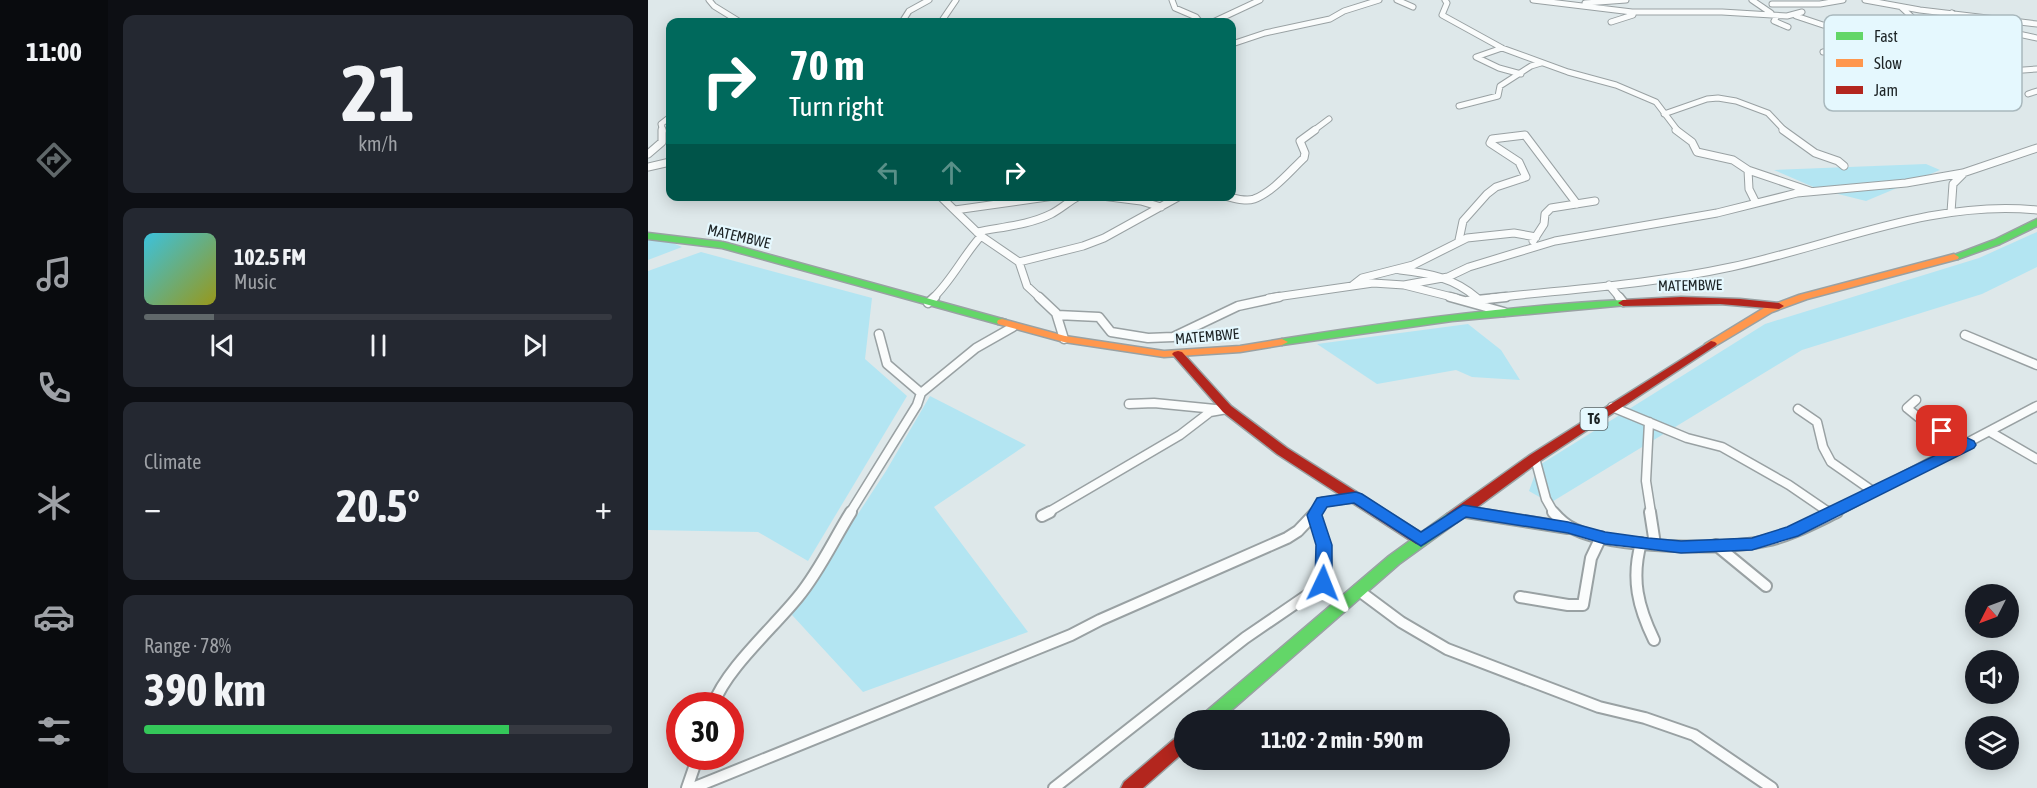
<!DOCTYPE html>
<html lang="en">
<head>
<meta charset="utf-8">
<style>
  :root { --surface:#171b24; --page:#242831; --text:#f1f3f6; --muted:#9ea1a6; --line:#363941; --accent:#60686a }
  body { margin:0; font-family:"Asap Condensed",sans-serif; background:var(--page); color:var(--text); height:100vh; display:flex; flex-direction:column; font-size:22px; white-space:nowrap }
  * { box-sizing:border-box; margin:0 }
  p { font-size:20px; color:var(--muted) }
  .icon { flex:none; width:33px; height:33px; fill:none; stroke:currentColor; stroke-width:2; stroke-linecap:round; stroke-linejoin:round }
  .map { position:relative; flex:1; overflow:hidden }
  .drawer { display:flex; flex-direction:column; gap:15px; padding:15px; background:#0d0f14; width:540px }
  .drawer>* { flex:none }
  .hud { position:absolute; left:18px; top:18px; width:570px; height:183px; border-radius:12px; box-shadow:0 3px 15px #0003; background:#00695c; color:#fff; overflow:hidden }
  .needle { width:39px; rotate:228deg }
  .tools { position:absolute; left:1317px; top:584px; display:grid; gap:12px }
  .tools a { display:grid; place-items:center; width:54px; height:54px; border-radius:50%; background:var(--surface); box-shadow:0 3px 15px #0003; font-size:30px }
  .speed { position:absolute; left:18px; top:692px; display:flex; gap:12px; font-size:30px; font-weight:700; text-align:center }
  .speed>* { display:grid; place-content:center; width:78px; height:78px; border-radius:50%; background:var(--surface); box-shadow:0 3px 15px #0003; line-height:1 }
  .speed .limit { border:9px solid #d22; background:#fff; color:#111 }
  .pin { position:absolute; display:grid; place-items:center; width:51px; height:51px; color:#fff; margin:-26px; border-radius:12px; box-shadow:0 3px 9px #0006 }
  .me { position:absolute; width:66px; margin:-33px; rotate:2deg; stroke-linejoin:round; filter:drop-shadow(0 0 4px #0008) }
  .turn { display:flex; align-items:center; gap:21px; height:126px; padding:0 24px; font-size:27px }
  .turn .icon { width:78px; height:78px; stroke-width:2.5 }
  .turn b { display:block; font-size:42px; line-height:51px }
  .lanes { display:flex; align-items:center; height:57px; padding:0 24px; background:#0003; justify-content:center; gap:30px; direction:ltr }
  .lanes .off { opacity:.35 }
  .big { font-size:45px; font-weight:700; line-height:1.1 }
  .drawer .widget { flex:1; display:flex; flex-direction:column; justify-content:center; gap:9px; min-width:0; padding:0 21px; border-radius:12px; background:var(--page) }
  .drawer .dial { align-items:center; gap:0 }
  .dial b { font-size:78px; line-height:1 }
  .song { display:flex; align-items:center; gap:18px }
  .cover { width:72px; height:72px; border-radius:9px; background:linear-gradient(135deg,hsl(190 70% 55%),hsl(60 70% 35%)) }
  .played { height:6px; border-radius:3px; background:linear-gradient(90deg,var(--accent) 15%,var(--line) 15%) }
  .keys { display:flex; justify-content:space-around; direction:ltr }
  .heat { display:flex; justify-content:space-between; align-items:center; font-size:33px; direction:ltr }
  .charge { height:9px; border-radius:4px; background:linear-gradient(90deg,#34c759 78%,var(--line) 0) }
  .trip { position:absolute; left:526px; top:710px; width:336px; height:60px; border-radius:30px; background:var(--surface); box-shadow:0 3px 15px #0003; font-weight:700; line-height:60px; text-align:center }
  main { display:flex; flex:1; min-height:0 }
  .tab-bar { display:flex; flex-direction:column; width:108px; justify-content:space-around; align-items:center; background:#090b0e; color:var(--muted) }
  .tab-bar .icon { width:42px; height:42px }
  .tab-bar .selected { color:var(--accent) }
  .tab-bar b { font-size:27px; color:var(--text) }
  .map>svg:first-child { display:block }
  .green { fill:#b3e5f2 }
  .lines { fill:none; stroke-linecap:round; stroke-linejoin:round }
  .street-far3-casing { stroke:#99a1a3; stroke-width:7 }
  .street-far2-casing { stroke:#99a1a3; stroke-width:9 }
  .street-far1-casing { stroke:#99a1a3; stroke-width:11 }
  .street-casing { stroke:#99a1a3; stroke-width:14 }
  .fast-casing { stroke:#99a1a3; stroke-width:3 }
  .slow-casing { stroke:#99a1a3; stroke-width:3 }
  .jam-casing { stroke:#99a1a3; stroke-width:3 }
  .street-far3 { stroke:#fafcfc; stroke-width:5 }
  .street-far2 { stroke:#fafcfc; stroke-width:7 }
  .street-far1 { stroke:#fafcfc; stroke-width:8 }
  .street { stroke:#fafcfc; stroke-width:10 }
  .fast { fill:#63d668; fill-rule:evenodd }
  .slow { fill:#ff974d; fill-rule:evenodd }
  .jam { fill:#b3261e; fill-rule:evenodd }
  .route { fill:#1a73e8; stroke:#114b97; stroke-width:1.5 }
  .labels { text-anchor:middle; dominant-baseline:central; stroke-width:4.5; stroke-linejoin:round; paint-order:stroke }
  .shield { fill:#e5f8fe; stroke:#586366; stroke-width:1.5 }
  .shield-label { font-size:14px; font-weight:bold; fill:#1c2325 }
  .street-label { font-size:15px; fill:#1c2325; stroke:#e5f8fe }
  .key { fill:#e5f8fe; stroke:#a9b8bd; stroke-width:1.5 }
  .key-label { font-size:16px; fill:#1c2325 }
</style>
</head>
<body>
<main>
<nav class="tab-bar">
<b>11:00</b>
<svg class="icon selected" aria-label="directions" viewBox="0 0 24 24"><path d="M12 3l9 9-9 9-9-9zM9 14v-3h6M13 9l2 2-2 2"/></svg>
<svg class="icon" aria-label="music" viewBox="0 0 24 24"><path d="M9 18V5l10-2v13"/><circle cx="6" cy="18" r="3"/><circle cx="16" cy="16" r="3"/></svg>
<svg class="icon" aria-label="phone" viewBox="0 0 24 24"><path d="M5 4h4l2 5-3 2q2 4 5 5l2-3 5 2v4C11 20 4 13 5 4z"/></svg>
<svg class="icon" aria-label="climate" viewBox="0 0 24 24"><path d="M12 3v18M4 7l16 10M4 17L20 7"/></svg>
<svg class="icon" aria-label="car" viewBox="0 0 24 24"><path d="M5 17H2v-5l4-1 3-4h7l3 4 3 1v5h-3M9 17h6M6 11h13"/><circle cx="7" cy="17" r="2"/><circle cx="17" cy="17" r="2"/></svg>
<svg class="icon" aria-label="filters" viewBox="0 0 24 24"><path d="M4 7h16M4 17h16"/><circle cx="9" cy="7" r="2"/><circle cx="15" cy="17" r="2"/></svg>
</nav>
<section class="drawer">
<div class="widget dial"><b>21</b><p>km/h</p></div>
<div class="widget">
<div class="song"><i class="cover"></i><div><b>102.5 FM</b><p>Music</p></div></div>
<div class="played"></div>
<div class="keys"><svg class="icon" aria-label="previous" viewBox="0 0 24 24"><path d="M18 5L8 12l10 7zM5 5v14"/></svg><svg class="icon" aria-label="pause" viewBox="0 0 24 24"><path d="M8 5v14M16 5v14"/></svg><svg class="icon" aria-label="next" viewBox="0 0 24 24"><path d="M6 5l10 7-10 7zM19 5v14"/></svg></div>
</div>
<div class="widget"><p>Climate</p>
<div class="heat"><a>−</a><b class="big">20.5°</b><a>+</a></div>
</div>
<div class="widget"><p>Range · 78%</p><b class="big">390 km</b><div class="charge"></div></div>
</section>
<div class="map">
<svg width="1389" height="788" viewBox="0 0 1389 788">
  <rect width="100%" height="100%" fill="#dee8ea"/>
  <!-- green -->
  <path class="green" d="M1278 164 1292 170 1218 201 1170 189 1126 170Z
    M1389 232V267L1334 294 1154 350 902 503 881 491 890 466 1117 324 1331 258Z
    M0 239 18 240 34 247 0 260Z
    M53 252 224 298 217 359 259 396 160 561 110 532 0 530V271Z
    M820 324 853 350 872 380 824 377 808 370 729 384 669 344Z
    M282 396 378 445 286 507 380 632 215 692 144 615 238 471Z"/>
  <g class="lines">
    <!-- street-far3 casing -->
    <g class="street-far3-casing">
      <path id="street-far3" d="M61 0 66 6 92 22
        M524 0 527 8 548 17 552 22
        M749 0 765 7
        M797 0 799 3 794 15 854 48 920 72 968 85 1008 102 1030 131
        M885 0 984 12H1074L1139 16 1154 12
        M1104 0 1123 13
        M1217 0 1272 10 1389 24
        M937 3 978 0
        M1124 4H1172L1195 0
        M1253 7 1279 31
        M1304 13 1320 23 1389 38
        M1129 16 1126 21 1140 27
        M1148 16 1175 25 1287 32 1344 40 1366 32
        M254 22 261 11 281 0
        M293 22 308 0
        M565 22 612 0
        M963 22 985 15 986 12
        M1282 32 1279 42 1283 69 1302 83V87
        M584 44 617 33 682 19 696 11 731 0
        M854 48 828 57 851 68 873 74
        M1175 52C1211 44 1247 60 1282 66
        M1302 83 1334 73 1389 69
        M1380 94 1389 91
        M811 106 850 96 852 86 883 66 893 63
        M1016 114 1059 99 1070 98 1088 101 1120 113 1137 131
        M15 131 13 124 22 117
        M665 131 681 119"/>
    </g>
    <!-- street-far2 casing -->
    <g class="street-far2-casing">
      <path id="street-far2" d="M1028 130 1044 142 1049 152 1085 160 1100 170 1101 189 1108 203
        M1135 130 1167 153 1190 161 1196 166
        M0 154 14 142V130
        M0 167 22 162
        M1100 170 1162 191
        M292 196 333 236 371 262 379 286 392 298
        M454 196 493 201 513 207
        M577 196C586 198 597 202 606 199 625 192 642 171 656 158L657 153 652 141 667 130
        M307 210 406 196
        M1303 212 1305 184 1315 174
        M329 232C353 227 381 225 403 214 413 209 421 201 431 196
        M811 240 815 221 839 194 848 187 878 177 871 162 842 143 844 139 877 135 929 204
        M885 241 896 224 897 214 903 208 947 201
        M371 262 435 246 456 238 532 196
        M752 270C781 273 806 278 829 298
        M705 285 714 278 765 265 819 238 866 233 888 237
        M756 285 800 277 821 267 907 241 1069 213 1149 193 1258 183 1315 173 1389 148
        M961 285 972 298
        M285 298C304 280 315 256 333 236
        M621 298 725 283 756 285 808 298
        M844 298C924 289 1004 284 1083 267 1184 246 1284 199 1389 210"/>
    </g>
    <!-- street-far1 casing -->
    <g class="street-far1-casing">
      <path id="street-far1" d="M391 297 408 313 416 339
        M802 297 856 312
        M971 297 975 302
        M819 301 858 297
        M280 303 287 297
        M409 315 451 317 463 332 500 338 525 337 590 306 631 297
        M1317 335 1389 365
        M273 393 328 348 365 327
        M1268 400 1259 408 1275 421 1321 445
        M481 404 506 403 567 409
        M964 407 1039 438 1074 447 1141 485 1182 513
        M1150 409 1169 422 1175 447 1183 462 1226 492
        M1001 422 998 481 1003 513
        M1344 433 1389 459
        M887 458 898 499 906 513
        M815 511 827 513
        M202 513 269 405 273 393 239 364 231 334
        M399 513 532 435 562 412 579 409
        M667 513 674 502 708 498
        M1186 513 1389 406"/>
    </g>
    <!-- street casing -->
    <g class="street-casing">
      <path id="street" d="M818 512 920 528
        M905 512C911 519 917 525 926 529 964 548 1074 551 1117 541 1142 536 1166 523 1189 512
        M1002 512 1007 544
        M1179 512 1183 514
        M394 516 402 512
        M993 543C983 579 990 607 1006 640
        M1068 545 1118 586
        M710 590 753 622 799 649 951 707 997 718 1046 735 1124 788
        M872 597 920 605H935L943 558 953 537
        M65 705C78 669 125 628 150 597 171 572 186 539 203 512
        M39 788 50 756
        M45 788 423 635 452 620 639 538 650 531 668 512
        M406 788 597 638 673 586C683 562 674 538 666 515"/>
    </g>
    <!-- fast casing -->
    <g class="fast-casing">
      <path id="fast" d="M1389 219V226L1352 244 1310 259H1302L1301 257 1346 240Z
        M0 233 75 242 358 320 359 322 358 324H350L74 248 0 239Z
        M975 300 980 303 979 305 804 321 634 345 628 342 634 339C747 321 860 306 975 300Z
        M804 513 809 514 811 518 809 522 751 564 572 720H552L554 715 741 556 799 514Z"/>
    </g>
    <!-- slow casing -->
    <g class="slow-casing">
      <path id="slow" d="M1306 254 1311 257 1310 259 1159 299 1124 312 1067 346H1059L1057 344 1116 308 1151 295Z
        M354 319 417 336 516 351 592 346 634 339 640 342 634 345 592 352 516 357 416 342 350 324 349 322 350 320Z"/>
    </g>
    <!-- jam casing -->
    <g class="jam-casing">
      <path id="jam" d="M1033 297 1092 299 1131 303 1136 306 1131 309 1072 304 975 306 970 303 975 300Z
        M1063 341 1067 342 1069 344 1067 346 892 461 809 522H799L797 518 799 514 882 455Z
        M530 351 534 352 583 406 639 448 778 536 780 540 778 544 773 545 768 544 629 454 575 412 526 356 524 354 526 352Z
        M537 733V751L495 788H473L476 782 531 735Z"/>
    </g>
    <!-- street-far3 -->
    <use href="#street-far3" class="street-far3"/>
    <!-- street-far2 -->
    <use href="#street-far2" class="street-far2"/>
    <!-- street-far1 -->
    <use href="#street-far1" class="street-far1"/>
    <!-- street -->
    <use href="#street" class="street"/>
    <!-- fast -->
    <use href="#fast" class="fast"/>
    <!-- slow -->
    <use href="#slow" class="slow"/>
    <!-- jam -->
    <use href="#jam" class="jam"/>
  </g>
  <!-- route -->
  <path class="route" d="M1294 426 1326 441 1328 445 1326 448 1150 536 1104 550 1033 553 1000 549 957 544 920 533 818 517 773 546 706 503 679 507 674 515 684 545V583L681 588 675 589 670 588 667 583 668 545 659 515 669 498 674 497 708 492 714 494 773 532 815 505 920 522 957 532 1000 538 1033 541 1104 538 1139 527 1309 445 1286 431Z"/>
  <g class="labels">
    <!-- shield labels -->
    <rect class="shield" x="932.5" y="408" width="27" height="22" rx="4.5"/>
    <g class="shield-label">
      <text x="946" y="419">T6</text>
    </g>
    <!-- street labels -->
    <g class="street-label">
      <text transform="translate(91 236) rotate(13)">MATEMBWE</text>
      <text transform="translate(1042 285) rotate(-1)">MATEMBWE</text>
      <text transform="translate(559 336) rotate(-5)">MATEMBWE</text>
    </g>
  </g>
  <!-- legend -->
  <rect x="1176" y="15" width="198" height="96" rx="9" class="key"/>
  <rect x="1188" y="32" width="27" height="8" fill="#63d668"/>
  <rect x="1188" y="59" width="27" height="8" fill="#ff974d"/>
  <rect x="1188" y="86" width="27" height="8" fill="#b3261e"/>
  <g class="key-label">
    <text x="1226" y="42">Fast</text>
    <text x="1226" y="69">Slow</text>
    <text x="1226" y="96">Jam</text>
  </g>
</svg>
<div class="tools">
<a><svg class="needle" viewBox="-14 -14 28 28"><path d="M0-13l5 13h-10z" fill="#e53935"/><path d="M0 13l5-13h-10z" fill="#9ea1a6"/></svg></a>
<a><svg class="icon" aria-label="sound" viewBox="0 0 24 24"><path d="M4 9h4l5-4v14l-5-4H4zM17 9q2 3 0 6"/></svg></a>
<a><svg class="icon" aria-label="layers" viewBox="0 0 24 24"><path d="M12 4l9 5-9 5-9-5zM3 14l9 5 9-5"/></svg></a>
</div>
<div class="speed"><div class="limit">30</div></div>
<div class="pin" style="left:1294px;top:431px;background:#d93025"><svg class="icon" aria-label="arrive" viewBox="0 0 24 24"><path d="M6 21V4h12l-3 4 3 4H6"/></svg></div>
<svg class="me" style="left:675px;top:583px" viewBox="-20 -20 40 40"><path d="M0-17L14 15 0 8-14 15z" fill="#1a73e8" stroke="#fff" stroke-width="4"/></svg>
<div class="trip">11:02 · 2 min · 590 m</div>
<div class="hud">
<div class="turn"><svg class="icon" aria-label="right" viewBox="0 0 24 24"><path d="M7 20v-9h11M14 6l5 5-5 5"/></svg><div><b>70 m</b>Turn right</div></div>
<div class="lanes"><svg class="icon off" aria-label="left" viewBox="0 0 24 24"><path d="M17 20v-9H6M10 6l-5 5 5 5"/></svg><svg class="icon off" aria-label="ahead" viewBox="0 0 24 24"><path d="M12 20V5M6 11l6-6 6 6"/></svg><svg class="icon" aria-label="right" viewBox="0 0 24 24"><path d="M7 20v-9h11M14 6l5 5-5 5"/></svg></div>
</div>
</div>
</main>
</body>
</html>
